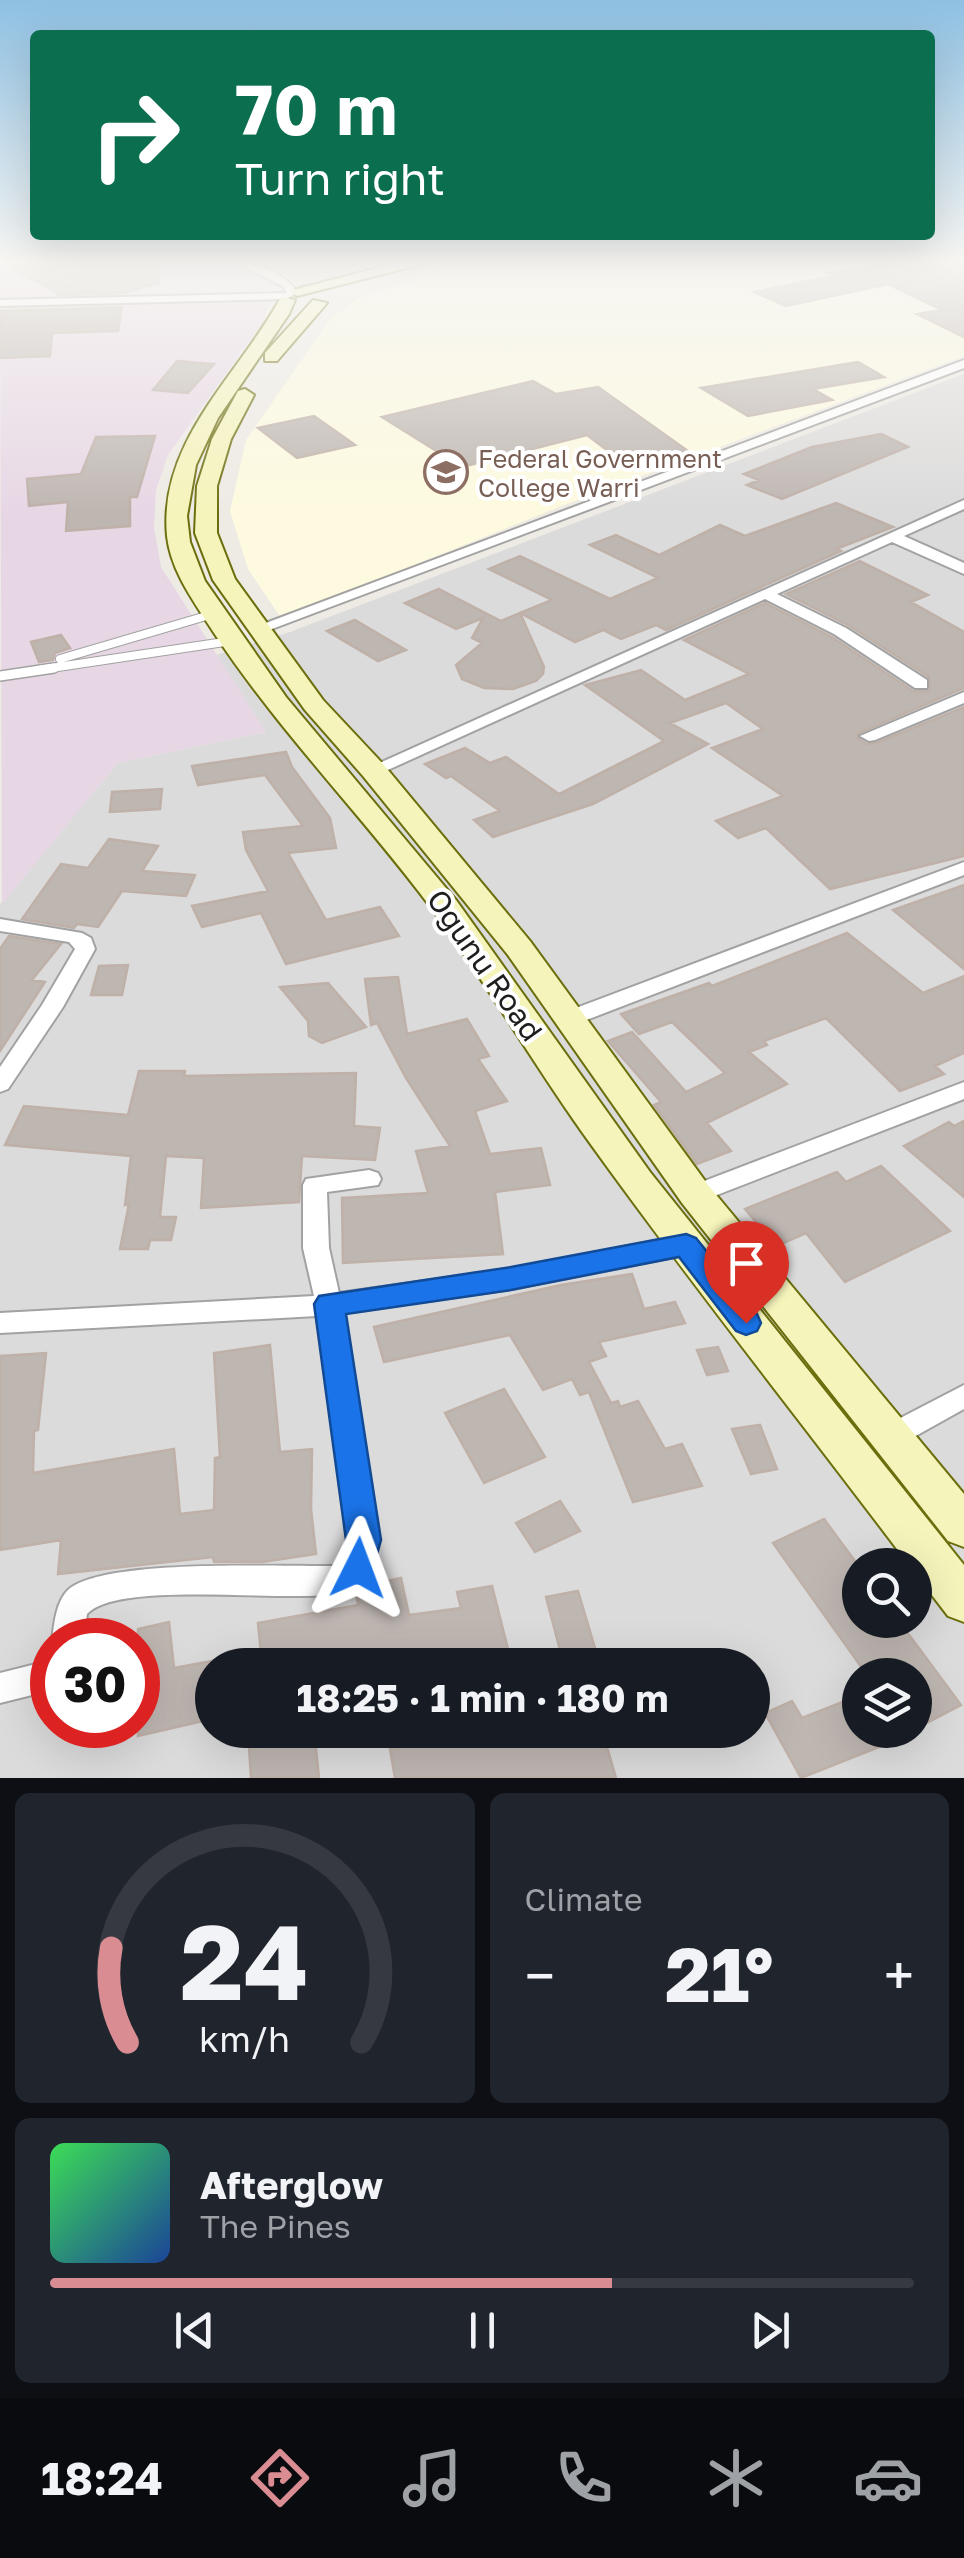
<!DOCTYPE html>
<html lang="en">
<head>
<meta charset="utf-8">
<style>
  :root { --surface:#171b24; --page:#20242c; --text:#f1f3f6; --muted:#9ea1a6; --line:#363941; --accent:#da8c93 }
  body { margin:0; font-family:"Golos Text",sans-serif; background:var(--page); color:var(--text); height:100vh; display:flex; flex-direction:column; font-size:38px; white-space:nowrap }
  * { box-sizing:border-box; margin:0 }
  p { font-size:32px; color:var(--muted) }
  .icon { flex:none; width:55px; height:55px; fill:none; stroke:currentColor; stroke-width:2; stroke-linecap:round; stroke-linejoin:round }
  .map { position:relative; height:1778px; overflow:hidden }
  .side { display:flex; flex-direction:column; gap:15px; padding:15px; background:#0d0f14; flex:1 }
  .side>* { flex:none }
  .guide { position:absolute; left:30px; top:30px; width:905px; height:210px; border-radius:10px; box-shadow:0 10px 40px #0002; background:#0b6e4f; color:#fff; overflow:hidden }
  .tools { position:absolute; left:842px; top:1548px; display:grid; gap:20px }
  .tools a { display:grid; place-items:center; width:90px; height:90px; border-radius:50%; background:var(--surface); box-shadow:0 10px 40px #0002; font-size:50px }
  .speed { position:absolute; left:30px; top:1618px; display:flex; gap:20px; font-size:50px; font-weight:700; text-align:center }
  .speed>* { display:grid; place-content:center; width:130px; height:130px; border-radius:50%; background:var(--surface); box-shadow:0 10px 40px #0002; line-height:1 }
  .speed .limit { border:15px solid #d22; background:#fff; color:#111 }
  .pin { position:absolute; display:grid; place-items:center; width:85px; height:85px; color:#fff; margin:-102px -42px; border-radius:50% 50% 50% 0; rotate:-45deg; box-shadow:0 0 10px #0007 }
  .pin .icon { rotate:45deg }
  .me { position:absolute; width:110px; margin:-55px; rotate:3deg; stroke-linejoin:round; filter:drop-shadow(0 0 8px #0008) }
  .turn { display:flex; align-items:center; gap:35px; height:210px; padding:0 40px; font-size:45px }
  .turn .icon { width:130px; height:130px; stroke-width:2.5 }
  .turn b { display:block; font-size:70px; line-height:85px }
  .big { font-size:75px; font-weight:700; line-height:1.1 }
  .side .tile { flex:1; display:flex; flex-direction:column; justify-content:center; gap:15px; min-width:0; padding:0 35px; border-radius:15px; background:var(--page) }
  .side .dial { align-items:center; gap:0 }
  .dial svg { height:260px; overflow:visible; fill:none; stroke:var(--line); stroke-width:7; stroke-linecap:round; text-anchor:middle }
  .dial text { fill:var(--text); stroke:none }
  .song { display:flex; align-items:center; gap:30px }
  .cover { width:120px; height:120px; border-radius:15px; background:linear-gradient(135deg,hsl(130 70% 55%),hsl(220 70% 35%)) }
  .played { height:10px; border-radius:5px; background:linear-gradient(90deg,var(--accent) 65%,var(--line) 65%) }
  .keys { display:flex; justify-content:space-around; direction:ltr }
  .heat { display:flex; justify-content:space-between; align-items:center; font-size:55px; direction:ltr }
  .side .tiles { flex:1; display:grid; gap:15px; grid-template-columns:1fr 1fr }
  .tile:last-child { grid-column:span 2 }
  .trip { position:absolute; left:195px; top:1648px; width:575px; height:100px; border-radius:50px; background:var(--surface); box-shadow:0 10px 40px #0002; font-weight:700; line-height:100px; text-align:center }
  .dock { display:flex; height:160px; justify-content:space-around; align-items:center; background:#090b0e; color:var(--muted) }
  .dock .icon { width:70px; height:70px }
  .dock .on { color:var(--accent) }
  .dock b { font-size:45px; color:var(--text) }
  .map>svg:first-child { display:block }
  .residential { fill:#dcdbdb; fill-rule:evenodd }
  .industrial { fill:#e7d7e5 }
  .education { fill:#fdfadf }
  .building { fill:#beb6b1; stroke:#bfb0a8; stroke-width:2.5 }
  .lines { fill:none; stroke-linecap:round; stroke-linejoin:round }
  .service-far1-casing { stroke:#a2a2a2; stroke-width:10 }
  .service-casing { stroke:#a2a2a2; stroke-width:12 }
  .minor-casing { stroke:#a2a2a2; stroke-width:4 }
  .secondary-casing { stroke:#6b6e0c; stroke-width:4 }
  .service-far1 { stroke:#fff; stroke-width:8 }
  .service { stroke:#fff; stroke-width:9 }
  .minor { fill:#fff; fill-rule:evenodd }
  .secondary { fill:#f5f4bb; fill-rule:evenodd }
  .route { fill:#1a73e8; stroke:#114b97; stroke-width:2.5 }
  .labels { text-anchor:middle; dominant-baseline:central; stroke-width:8; stroke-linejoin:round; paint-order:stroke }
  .far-education-label { font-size:25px; fill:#785e54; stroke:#fff; text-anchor:start }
  .street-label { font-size:30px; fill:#1e1e1e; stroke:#fff }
</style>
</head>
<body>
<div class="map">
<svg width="964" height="1778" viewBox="0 0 964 1778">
  <rect width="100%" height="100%" fill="#eeeae4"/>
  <!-- residential -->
  <path class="residential" d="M229 263H397L284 290Z
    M964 374V1778H0V904L118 763 266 732 216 655 290 632ZM860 1565H915V1620H860ZM52 1640H138V1725H52ZM212 1665H752V1730H212ZM860 1675H915V1730H860Z"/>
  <!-- industrial -->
  <path class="industrial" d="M0 263H229L284 290 270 302 263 322 168 455 156 490 154 527 161 567 266 732 118 763 2 904Z"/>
  <!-- education -->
  <path class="education" d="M469 263H964V356L567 504 281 618 248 569 230 511 246 440 331 318 357 299Z"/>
  <!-- building -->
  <path class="building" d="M6 263H157L159 283 124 293 59 295Z
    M894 263H964V337L917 314 942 310 888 284 786 306 754 292 832 276 827 273Z
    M122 307 118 331 52 333 50 356 0 358V311Z
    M177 361 214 364 188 393 153 390Z
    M858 362 884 377 813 389 832 400 748 416 701 388Z
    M533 381 556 394 598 387 688 451 624 463 587 435 462 467 382 417Z
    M314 416 355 445 297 458 258 428Z
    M881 434 908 447 782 499 747 485 759 480 744 474 812 447Z
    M155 436 137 497H130V526L66 531 68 502 29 506 27 479 81 474 96 437Z
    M836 503 893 527 836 549 841 551 666 630 656 625 621 639 603 630 575 642 520 613 552 600 489 569 520 556 610 599 658 578 590 545 616 535 659 555 720 525 745 536Z
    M860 561 928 595 911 602 964 632V688L859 733 856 737 867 744 876 743 964 707V856L830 889 766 828 738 838 716 821 783 796 712 748 763 729 726 703 670 723 708 744 593 804 493 837 474 820 500 811 451 776 446 778 425 764 465 748 490 763 506 757 559 794 664 741 585 685 641 670 685 700 749 674 684 640 765 603 832 637 913 691H930L929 677 848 625 786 594Z
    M439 589 501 621 520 613 544 667 543 674 536 681 513 689 484 688 462 679 456 665 482 643 472 638 483 618 456 629 405 603Z
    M355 620 406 650 378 661 327 631Z
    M61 635 70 648 55 653 53 660 39 662 31 642Z
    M286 752 292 767 330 818 336 848 288 853 326 920 380 907 399 936 286 964 261 913 202 927 192 906 268 891 246 850 243 832 303 826 265 775 198 785 192 766Z
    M162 789 160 809 110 812 112 792Z
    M109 839 158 846 142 871 195 875 186 896 122 891 98 927 77 924 74 928 22 919 61 864 88 868Z
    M964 885V969L893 910Z
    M847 933 923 993 964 976V1053L935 1066 944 1074 900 1091 826 1018 764 1041 767 1045 749 1052 787 1084 707 1123 731 1151 697 1164 654 1105 661 1102 608 1041 632 1032 686 1092 725 1073 672 1022 639 1034 621 1014 709 983 712 986Z
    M9 936 61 944 32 980 45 982 0 1051V949Z
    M128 965 122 995H91L99 966Z
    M398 977 407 1034 467 1019 489 1056 478 1059 507 1101 475 1111 490 1154 541 1148 550 1185 495 1192 503 1254 343 1263 342 1198 428 1193 416 1151 450 1146 406 1078 377 1023 371 1025 365 979Z
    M328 983 366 1027 322 1043 309 1036 308 1021 280 987Z
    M139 1071H185L184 1076 356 1073 354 1126 380 1128 375 1160 302 1156 299 1202 201 1208 204 1158 166 1156 160 1217H176L171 1240H150L148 1249H120L129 1204 125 1205 131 1156 5 1145 24 1106 128 1115Z
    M964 1121V1197L904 1146 949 1122 954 1126Z
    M881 1166 950 1231 845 1282 806 1233 777 1246 745 1209 837 1172 846 1182Z
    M632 1274 644 1309 675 1302 685 1323 599 1342 606 1356 589 1362 611 1403 618 1401 620 1407 638 1401 665 1449 682 1444 702 1486 633 1502 589 1392 580 1395 572 1379 543 1390 510 1335 384 1362 374 1327 561 1285Z
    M270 1345 280 1452 312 1449 311 1509 316 1554 262 1562H214L213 1557 58 1574 61 1540 0 1550V1356L46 1353 38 1430 34 1431 33 1473 174 1449 180 1514 214 1510 215 1458 220 1457 214 1353Z
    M718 1347 728 1371 707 1375 697 1350Z
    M504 1389 545 1457 484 1483 445 1413Z
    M760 1425 777 1469 751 1474 732 1429Z
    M560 1501 580 1531 535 1552 516 1523Z
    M824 1519 860 1568V1620H898L961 1705 915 1729V1675H867L773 1543Z
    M401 1578 409 1615 461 1608 457 1592 492 1586 512 1665H262L258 1623 358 1605 356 1591 361 1587Z
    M578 1591 600 1665H527L526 1657 560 1650 546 1597Z
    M169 1622 174 1668 212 1661V1719L138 1736V1629Z
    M860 1695V1730L919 1731 801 1778 765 1713 792 1701 802 1718Z
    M248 1730H314L319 1778H251Z
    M510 1730H602L616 1778H395L390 1749 455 1734 457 1742Z"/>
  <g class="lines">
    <!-- service-far1 casing -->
    <g class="service-far1-casing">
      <path id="service-far1" d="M60 659 213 614
        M38 670 231 641"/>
    </g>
    <!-- service casing -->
    <g class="service-casing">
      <path id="service" d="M0 676 54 668"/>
    </g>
    <!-- minor casing -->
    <g class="minor-casing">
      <path id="minor" d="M237 263C257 263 288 275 297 293L286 299 0 306V300L287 293 284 287Z
        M964 360V368L264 632H252L250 629Z
        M964 500V509L904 536 964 563V574L892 542 777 594 846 628 927 680V688H915L834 634 765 599 379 774H367L364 770Z
        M964 692V703L875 740 869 741 860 736Z
        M964 862V875L576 1024 568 1026 557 1019 560 1014Z
        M0 919 82 933 91 938 95 949 63 1007 8 1089 0 1092V1067L42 1005 75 949 69 942 0 931Z
        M964 1082V1099L704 1200 695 1203 686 1200 683 1194 686 1188Z
        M369 1170 378 1173 381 1179 378 1185 327 1192 329 1248 339 1293 511 1269 685 1235 694 1238 698 1245 694 1252 685 1255 511 1289 343 1313 379 1540 368 1578C359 1583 351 1591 341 1593 291 1604 119 1579 87 1614L84 1640 52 1641C54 1624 56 1602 68 1590 103 1558 283 1567 334 1566L344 1560 349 1540 317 1316 0 1333V1313L314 1296 303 1248V1185L306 1179Z
        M964 1385V1409L903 1443 893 1447 883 1443 879 1435 883 1427Z
        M52 1660V1690L0 1703V1673Z"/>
    </g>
    <!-- secondary casing -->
    <g class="secondary-casing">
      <path id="secondary" d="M397 263H426L297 296 289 291Z
        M281 297 295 300 289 314 218 418 196 465 187 516 190 542 205 581 286 697 456 900 650 1172 964 1565V1622L948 1616 915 1573V1565H909C800 1420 687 1279 582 1132 531 1060 487 984 435 913 364 817 280 733 214 633 195 603 171 572 167 536 158 440 240 374 281 297Z
        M313 300 327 303 277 361H265V353Z
        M245 389 254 395 231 439 217 486V533L235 579 323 700 383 764 530 941 708 1185 964 1494V1547L948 1541 682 1203 508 955 363 776 305 710 213 580 195 533 197 486 212 439 238 391Z"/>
    </g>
    <!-- service-far1 -->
    <use href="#service-far1" class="service-far1"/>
    <!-- service -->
    <use href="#service" class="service"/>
    <!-- minor -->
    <use href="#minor" class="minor"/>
    <!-- secondary -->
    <use href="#secondary" class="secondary"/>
  </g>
  <!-- sky -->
  <linearGradient id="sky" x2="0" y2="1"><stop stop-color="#8ec0e2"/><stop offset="0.51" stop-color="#f7f6f3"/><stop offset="1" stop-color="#f7f6f3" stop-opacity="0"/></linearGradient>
  <rect width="964" height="512" fill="url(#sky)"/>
  <!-- route -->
  <path class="route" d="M686 1234 696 1238 757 1314 761 1323 757 1331 746 1335 736 1331 679 1257 511 1290 346 1314 381 1540 370 1579 358 1583 345 1579 340 1568 346 1540 314 1304 319 1296 511 1267Z"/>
  <!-- icons -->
  <defs>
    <g id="university-ring" transform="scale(2.25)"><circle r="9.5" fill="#fff" stroke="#8d6e63" stroke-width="1.5"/><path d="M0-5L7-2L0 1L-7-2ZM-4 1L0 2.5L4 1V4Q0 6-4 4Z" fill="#8d6e63"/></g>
  </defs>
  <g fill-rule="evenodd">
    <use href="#university-ring" x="446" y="472"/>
  </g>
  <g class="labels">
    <!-- far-education labels -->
    <g class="far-education-label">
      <text x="478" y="458">Federal Government<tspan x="478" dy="29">College Warri</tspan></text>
    </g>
    <!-- street labels -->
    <g class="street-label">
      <text transform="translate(485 965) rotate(55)">Ogunu Road</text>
    </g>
  </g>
</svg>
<div class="tools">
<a><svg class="icon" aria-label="search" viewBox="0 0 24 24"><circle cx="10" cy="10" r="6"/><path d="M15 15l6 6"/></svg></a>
<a><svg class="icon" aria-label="layers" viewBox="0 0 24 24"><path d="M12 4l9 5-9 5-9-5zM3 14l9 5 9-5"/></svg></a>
</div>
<div class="speed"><div class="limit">30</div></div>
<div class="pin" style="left:746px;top:1323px;background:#d93025"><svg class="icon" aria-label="arrive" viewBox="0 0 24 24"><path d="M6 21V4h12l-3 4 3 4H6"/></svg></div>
<svg class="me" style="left:358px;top:1568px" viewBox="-20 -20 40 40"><path d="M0-17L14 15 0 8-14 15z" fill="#1a73e8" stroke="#fff" stroke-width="4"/></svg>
<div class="trip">18:25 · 1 min · 180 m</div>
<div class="guide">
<div class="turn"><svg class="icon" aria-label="right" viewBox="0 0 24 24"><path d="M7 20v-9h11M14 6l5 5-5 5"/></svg><div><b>70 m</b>Turn right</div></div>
</div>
</div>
<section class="side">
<div class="tiles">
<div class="tile dial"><svg viewBox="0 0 100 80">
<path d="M14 69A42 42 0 1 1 86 69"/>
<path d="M14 69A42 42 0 0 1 9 40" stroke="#da8c93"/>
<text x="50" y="56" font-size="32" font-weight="700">24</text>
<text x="50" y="72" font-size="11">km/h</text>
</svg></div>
<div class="tile"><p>Climate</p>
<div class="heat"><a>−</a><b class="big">21°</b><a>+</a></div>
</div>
<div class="tile">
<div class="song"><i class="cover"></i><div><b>Afterglow</b><p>The Pines</p></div></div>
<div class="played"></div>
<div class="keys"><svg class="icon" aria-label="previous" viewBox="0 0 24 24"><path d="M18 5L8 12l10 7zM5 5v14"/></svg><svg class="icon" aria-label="pause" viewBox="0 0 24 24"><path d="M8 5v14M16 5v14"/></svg><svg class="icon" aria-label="next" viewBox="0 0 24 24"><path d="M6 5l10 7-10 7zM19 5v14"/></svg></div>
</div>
</div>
</section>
<nav class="dock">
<b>18:24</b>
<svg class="icon on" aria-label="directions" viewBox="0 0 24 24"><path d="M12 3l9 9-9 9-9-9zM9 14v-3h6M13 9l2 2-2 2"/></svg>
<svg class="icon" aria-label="music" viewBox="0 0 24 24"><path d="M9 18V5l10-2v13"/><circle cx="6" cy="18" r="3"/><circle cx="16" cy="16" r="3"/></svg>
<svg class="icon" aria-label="phone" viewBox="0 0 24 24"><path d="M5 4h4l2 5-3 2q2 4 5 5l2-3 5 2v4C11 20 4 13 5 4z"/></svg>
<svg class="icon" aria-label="climate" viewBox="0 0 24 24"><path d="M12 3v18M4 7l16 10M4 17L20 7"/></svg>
<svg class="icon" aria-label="car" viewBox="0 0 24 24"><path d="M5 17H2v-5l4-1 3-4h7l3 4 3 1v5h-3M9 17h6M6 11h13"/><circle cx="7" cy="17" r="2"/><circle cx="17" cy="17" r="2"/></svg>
</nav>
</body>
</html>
